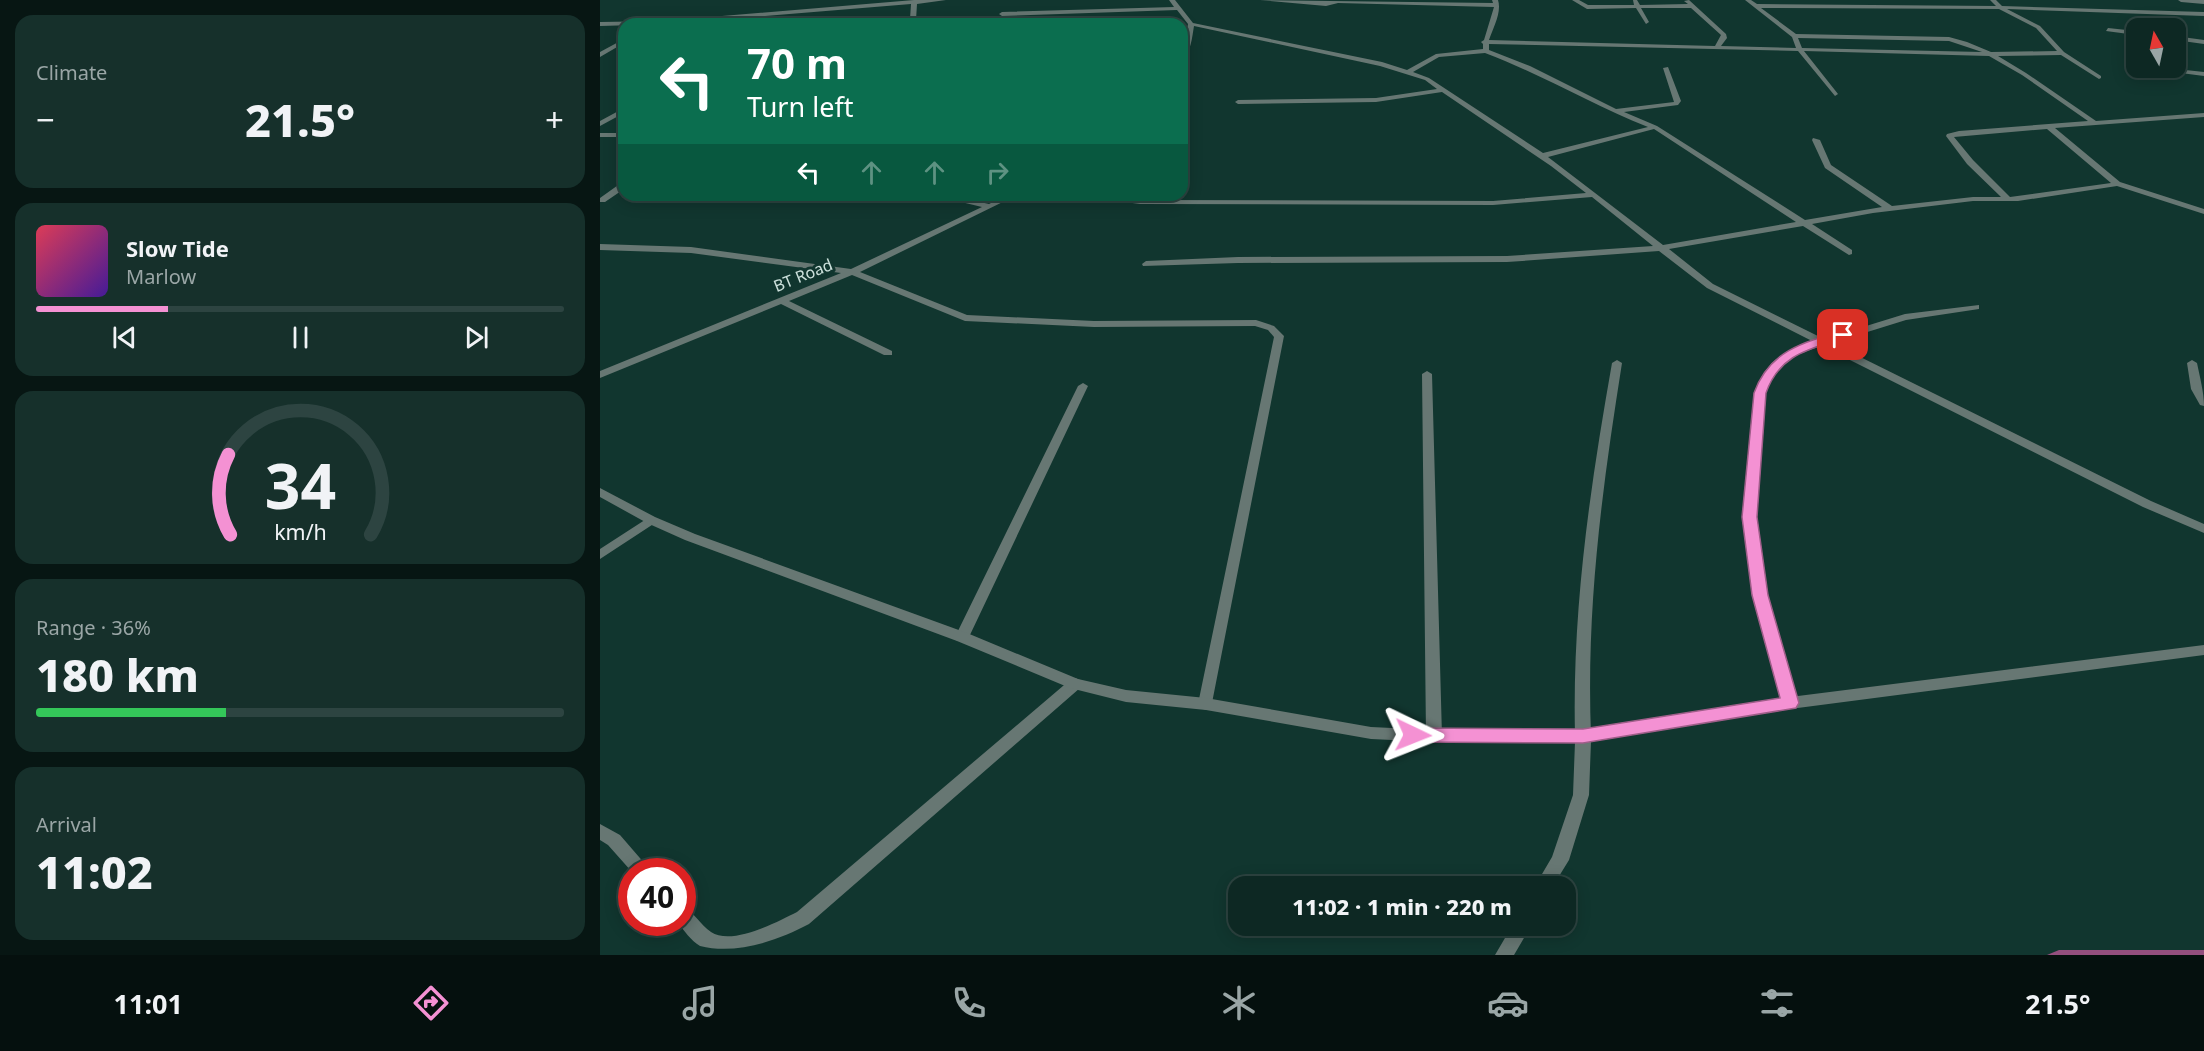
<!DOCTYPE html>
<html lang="en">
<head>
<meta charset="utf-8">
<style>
  :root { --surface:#0d2823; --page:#16302b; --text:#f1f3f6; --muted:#9aa6a6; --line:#2d4441; --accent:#f491d3 }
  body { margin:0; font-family:"Noto Sans",sans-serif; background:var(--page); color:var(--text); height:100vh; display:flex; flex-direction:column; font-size:22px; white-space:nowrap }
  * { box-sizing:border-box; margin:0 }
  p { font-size:20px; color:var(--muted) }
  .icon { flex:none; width:33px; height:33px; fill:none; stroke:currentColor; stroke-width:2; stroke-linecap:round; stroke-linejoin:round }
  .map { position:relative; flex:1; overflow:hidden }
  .panel { display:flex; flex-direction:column; gap:15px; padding:15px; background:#071613; width:600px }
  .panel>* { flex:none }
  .top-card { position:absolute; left:18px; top:18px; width:570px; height:183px; border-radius:18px; box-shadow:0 3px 15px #0003,0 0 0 2px var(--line); background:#0b6e4f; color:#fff; overflow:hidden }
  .needle { width:39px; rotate:351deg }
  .controls { position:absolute; left:1526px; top:18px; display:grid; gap:12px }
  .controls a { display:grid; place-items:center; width:60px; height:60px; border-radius:12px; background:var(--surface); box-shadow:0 3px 15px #0003,0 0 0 2px var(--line); font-size:30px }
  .speed { position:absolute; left:18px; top:858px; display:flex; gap:12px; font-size:30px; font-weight:700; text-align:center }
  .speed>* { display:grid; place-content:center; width:78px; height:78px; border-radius:50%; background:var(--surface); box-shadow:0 3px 15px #0003,0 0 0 2px var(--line); line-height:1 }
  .speed .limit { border:9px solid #d22; background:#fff; color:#111 }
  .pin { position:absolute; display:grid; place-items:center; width:51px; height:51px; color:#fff; margin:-26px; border-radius:12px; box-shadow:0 3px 9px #0006 }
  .me { position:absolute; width:66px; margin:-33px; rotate:92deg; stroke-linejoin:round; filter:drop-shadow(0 0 4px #0008) }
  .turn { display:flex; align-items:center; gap:21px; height:126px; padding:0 30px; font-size:27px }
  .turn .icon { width:78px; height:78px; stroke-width:2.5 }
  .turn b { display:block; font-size:42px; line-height:51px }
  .lanes { display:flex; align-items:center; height:57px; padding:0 30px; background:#0003; justify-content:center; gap:30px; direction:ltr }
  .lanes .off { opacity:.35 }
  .big { font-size:45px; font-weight:800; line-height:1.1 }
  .panel .tile { flex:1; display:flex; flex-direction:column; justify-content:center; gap:9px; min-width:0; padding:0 21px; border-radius:18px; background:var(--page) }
  .panel .dial { align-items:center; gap:0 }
  .dial svg { height:156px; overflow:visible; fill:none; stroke:var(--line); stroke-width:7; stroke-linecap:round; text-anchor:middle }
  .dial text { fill:var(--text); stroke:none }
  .song { display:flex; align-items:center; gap:18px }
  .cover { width:72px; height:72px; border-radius:9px; background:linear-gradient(135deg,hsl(350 70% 55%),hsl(260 70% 35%)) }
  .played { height:6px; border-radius:3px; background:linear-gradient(90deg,var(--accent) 25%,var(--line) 25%) }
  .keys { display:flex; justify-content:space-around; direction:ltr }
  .heat { display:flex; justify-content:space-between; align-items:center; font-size:33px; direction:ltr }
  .charge { height:9px; border-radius:4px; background:linear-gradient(90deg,#34c759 36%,var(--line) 0) }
  .trip { position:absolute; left:628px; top:876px; width:348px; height:60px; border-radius:18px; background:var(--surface); box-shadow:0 3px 15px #0003,0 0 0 2px var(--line); font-weight:800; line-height:60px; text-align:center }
  .tabs { display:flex; height:96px; justify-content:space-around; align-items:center; background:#05100e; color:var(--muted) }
  .tabs .icon { width:42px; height:42px }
  .tabs .active { color:var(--accent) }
  .tabs b { font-size:27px; color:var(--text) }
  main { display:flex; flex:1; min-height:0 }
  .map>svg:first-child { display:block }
  .water { fill:#944f7e }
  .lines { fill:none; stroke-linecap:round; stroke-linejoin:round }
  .minor { fill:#677773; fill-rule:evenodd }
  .tertiary { fill:#677773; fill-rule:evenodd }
  .route { fill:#f491d3; stroke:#9f5e89; stroke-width:1.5 }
  .labels { text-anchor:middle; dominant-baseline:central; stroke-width:6; stroke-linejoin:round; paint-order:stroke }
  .far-street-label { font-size:16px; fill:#cde1dc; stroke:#11362f }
</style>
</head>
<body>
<main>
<section class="panel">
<div class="tile"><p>Climate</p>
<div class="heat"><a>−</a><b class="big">21.5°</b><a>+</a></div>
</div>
<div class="tile">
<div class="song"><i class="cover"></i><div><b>Slow Tide</b><p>Marlow</p></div></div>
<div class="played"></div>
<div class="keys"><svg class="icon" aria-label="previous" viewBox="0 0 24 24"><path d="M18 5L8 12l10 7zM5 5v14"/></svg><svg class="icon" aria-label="pause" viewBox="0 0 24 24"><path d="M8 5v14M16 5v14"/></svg><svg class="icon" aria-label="next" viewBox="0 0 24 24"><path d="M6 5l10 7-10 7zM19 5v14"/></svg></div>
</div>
<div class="tile dial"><svg viewBox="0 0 100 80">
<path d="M14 69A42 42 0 1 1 86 69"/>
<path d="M14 69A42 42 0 0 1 13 28" stroke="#f491d3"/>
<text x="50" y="56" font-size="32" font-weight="700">34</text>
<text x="50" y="72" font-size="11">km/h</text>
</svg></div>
<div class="tile"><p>Range · 36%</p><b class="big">180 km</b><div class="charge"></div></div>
<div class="tile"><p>Arrival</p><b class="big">11:02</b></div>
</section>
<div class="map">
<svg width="1604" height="955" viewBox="0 0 1604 955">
  <rect width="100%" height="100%" fill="#11362f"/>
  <!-- water -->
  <path class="water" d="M1459 950H1604V955H1447Z"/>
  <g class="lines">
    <!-- minor -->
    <path class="minor" d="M314 0H346L317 4 316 20 311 24H304L310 19 311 4 70 24 0 26V22L62 21Z
      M569 0H575L593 23 782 62 807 70 836 54 883 49V44L881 42 884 40 894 7 738 3 726 6 660 0 893 3 892 0H898C902 12 893 28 889 40L1115 46 1121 35 1091 8H1041L1049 22 1046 24 1036 8 987 9 972 0H979L988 5H1034L1033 0H1037L1040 5 1088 4 1084 1 1089 0 1126 34 1127 38 1121 46 1196 48 1192 37 1145 0H1151L1157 4 1396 6 1390 0H1396L1402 6 1604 12V16L1407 9 1440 26 1464 52 1501 76V78L1499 79 1461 55 1398 56 1426 73 1496 121 1604 113V117L1455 128 1520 182 1604 209V214L1517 186 1418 201H1373L1273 213 1212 224 1252 250V254L1249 255 1203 226 1069 249 1113 284 1224 339 1305 314 1379 305V309L1306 320 1232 343 1551 501 1604 524V533L1543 507 1222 346C1193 355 1176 363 1165 393L1155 517 1167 595 1198 703 1195 707 1190 709 1185 707 1153 595 1143 517 1155 393C1166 361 1182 351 1214 342L1107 288 1059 251 907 262 638 263 543 266 542 264 546 261 638 257 907 256 1053 246 992 197 893 205 540 204 487 197 486 195H507L540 200 893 201 986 193 951 166 842 92 776 102 638 104 635 102 638 100 776 98 837 89 825 80 780 66 594 26C592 38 591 52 582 60L588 24 577 10 402 16 399 14 402 12 574 7ZM1161 8 1399 9 1436 28 1457 51 1391 52 1367 42 1349 37 1196 34ZM1198 38 1349 41 1382 52 1202 48ZM889 44 1198 51 1235 96 1238 94 1204 51 1389 56 1422 75 1488 121 1359 131 1347 134 1346 136 1367 164 1401 197H1373L1292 206 1231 165 1220 140 1213 138 1212 140 1225 168 1282 207 1205 220 1057 126 1024 112 1078 105 1081 101 1068 67 1063 68 1074 102 1016 109 930 66 889 50ZM885 53C941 74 992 105 1048 127L943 153 829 78 813 72 839 57ZM1054 129 1196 222 1063 245 948 157ZM1447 129 1511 183 1410 197 1373 160 1354 137Z
      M1578 0H1604V4L1581 2Z
      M1508 28 1536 31V35L1506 31Z
      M1575 36 1604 40V44L1575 40Z
      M24 39V43L0 57V52Z
      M1567 68 1604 72V76L1565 71 1564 70Z
      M24 108V113L0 126V121Z
      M0 133H24V137H0Z
      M21 183H24V189L5 202H0V198Z
      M332 195H348L389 204 407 195H417L260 272 367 315 494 321 656 320 674 326 684 336 611 708 606 710 601 708 598 704 674 337 668 330 655 326 494 327 365 321 252 275 189 301 292 351V355H284L181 304 0 378V371L241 273 91 253 0 250V244L91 247 251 269 382 207Z
      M1017 360 1022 363C1002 489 986 608 991 736L989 740 983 742 977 740 975 736C972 609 990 488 1012 363Z
      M1592 360 1597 363C1600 378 1604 392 1604 406L1600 405 1591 389 1587 363Z
      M827 371 832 374 842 736 840 740 834 742 828 740 826 736 822 374Z
      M483 383 488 386 369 637 367 641H357L355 637 478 386Z
      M51 516 57 520 55 523 0 559V549Z
      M475 678 480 680 482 684 480 688 209 924C177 941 136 955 100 946 91 941 84 930 77 922H82V907C95 912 100 925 111 932 132 946 177 922 197 912L470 680Z
      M0 824 20 835 52 872H32L8 845 0 840Z"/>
    <!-- tertiary -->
    <path class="tertiary" d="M0 488 55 517 95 534 367 633 478 679 526 690 606 698 771 727 834 730H983L1190 697 1604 645V655L1190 709 991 741 989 795 969 860 953 886H935L952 857 973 795 975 742H834L771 739 606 710 526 702 470 688 357 641 85 540 47 523 0 497Z
      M912 926H931L914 955H895Z"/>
  </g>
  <!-- route -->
  <path class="route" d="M1243 331 1249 335 1247 337C1211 349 1180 353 1166 393L1157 517 1168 595 1199 703 1196 708 983 743 813 742 807 740 804 735 807 731 813 728 983 729 1180 698 1152 595 1142 517 1154 393C1169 351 1203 342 1243 331Z"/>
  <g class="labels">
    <!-- far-street labels -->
    <g class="far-street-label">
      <text transform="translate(203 275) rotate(-22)">BT Road</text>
    </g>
  </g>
</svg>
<div class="controls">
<a><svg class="needle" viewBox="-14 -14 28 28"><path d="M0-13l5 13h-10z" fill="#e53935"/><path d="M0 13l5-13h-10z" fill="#9aa6a6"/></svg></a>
</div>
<div class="speed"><div class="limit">40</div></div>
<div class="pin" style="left:1243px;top:335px;background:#d93025"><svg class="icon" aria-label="arrive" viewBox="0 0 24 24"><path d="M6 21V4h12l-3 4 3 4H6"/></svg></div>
<svg class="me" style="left:813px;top:735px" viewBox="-20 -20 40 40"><path d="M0-17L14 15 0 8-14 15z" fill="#f491d3" stroke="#fff" stroke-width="4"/></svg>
<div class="trip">11:02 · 1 min · 220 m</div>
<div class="top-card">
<div class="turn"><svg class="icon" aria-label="left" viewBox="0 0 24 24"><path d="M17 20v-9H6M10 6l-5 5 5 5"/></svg><div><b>70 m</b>Turn left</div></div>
<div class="lanes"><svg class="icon" aria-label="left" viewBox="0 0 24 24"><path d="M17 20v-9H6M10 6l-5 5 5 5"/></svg><svg class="icon off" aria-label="ahead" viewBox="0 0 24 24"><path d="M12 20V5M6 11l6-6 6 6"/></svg><svg class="icon off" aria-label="ahead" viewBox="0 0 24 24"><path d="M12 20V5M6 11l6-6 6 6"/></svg><svg class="icon off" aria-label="right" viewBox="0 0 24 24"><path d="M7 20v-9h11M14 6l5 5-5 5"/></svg></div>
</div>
</div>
</main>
<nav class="tabs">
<b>11:01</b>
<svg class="icon active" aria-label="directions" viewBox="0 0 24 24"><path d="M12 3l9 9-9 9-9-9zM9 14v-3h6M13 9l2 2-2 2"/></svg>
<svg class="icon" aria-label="music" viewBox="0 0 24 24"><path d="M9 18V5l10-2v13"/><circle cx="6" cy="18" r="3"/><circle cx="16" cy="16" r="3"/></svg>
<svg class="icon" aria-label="phone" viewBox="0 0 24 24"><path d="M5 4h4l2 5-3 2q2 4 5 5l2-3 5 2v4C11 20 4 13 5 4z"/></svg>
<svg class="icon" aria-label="climate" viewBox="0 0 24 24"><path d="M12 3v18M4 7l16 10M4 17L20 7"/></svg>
<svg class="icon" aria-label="car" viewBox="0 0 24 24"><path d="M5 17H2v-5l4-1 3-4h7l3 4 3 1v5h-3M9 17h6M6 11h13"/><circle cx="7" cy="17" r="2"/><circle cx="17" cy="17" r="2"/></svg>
<svg class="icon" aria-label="filters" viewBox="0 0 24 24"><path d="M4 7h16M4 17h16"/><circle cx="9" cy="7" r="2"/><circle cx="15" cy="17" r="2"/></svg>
<b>21.5°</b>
</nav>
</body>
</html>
